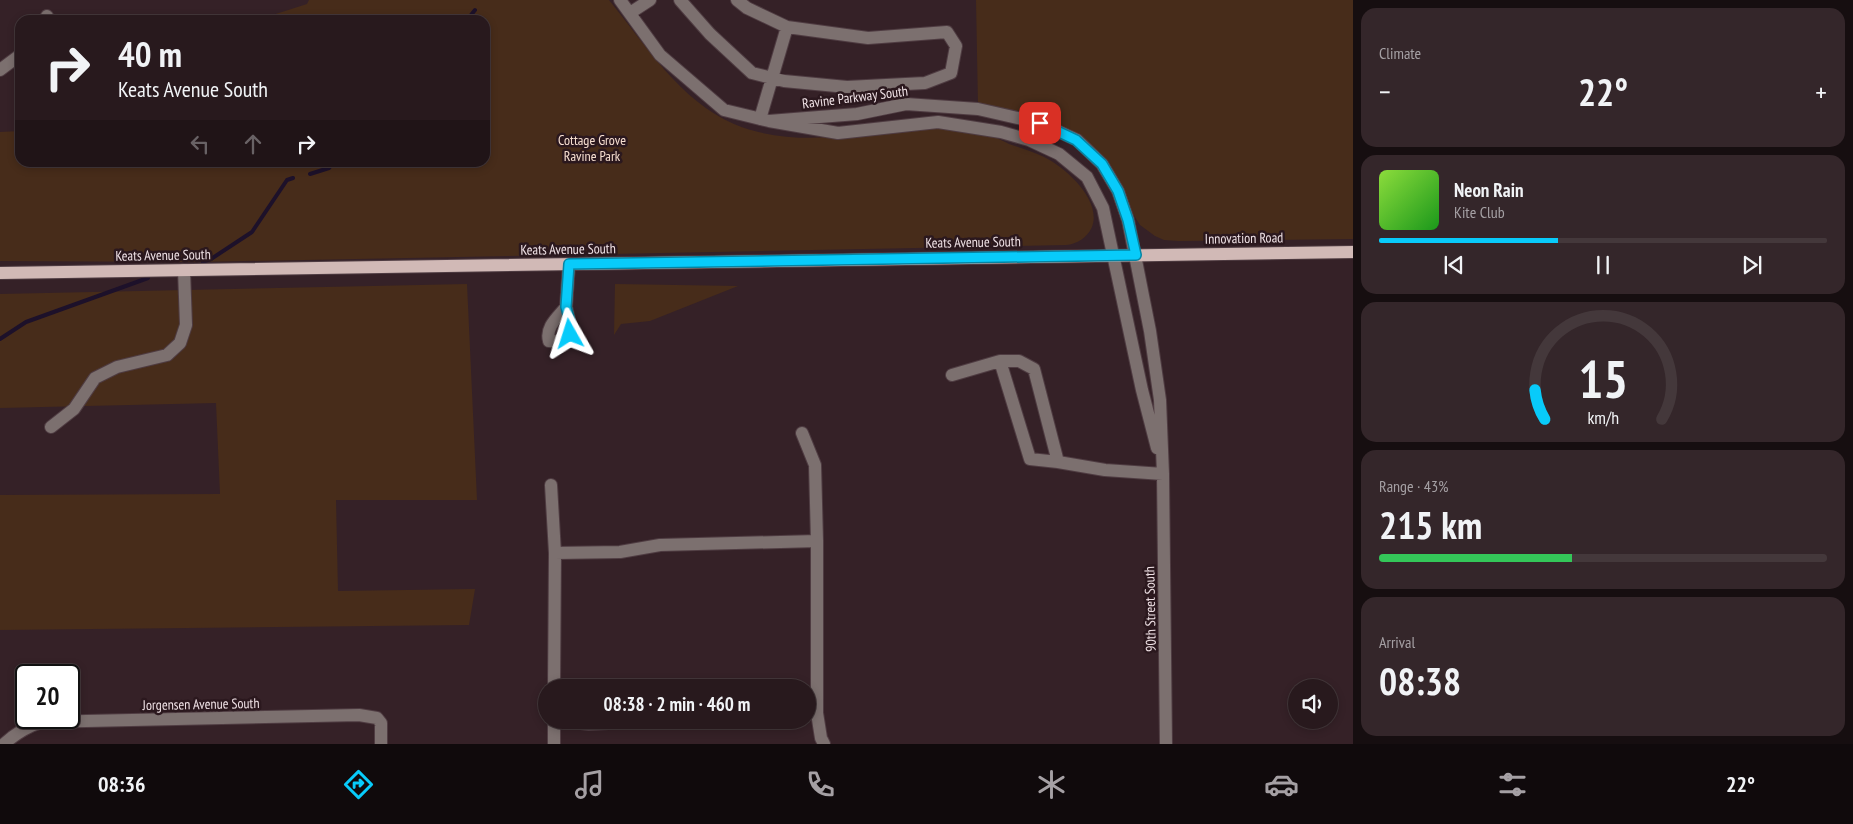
<!DOCTYPE html>
<html lang="en">
<head>
<meta charset="utf-8">
<style>
  :root { --surface:#28191d; --page:#34262a; --text:#f1f3f6; --muted:#a5a0a4; --line:#44383b; --accent:#08cbfa }
  body { margin:0; font-family:"PT Sans Narrow",sans-serif; background:var(--page); color:var(--text); height:100vh; display:flex; flex-direction:column; font-size:19px; white-space:nowrap }
  * { box-sizing:border-box; margin:0 }
  p { font-size:16px; color:var(--muted) }
  .icon { flex:none; width:28px; height:28px; fill:none; stroke:currentColor; stroke-width:2; stroke-linecap:round; stroke-linejoin:round }
  .map { position:relative; flex:1; overflow:hidden }
  .side { display:flex; flex-direction:column; gap:8px; padding:8px; background:#160e10; width:500px }
  .side>* { flex:none }
  .hud { position:absolute; left:15px; top:15px; width:475px; height:152px; border-radius:15px; box-shadow:0 2px 8px #0003,0 0 0 1px var(--line); background:#28191d; color:var(--text); overflow:hidden }
  .fabs { position:absolute; left:1288px; top:679px; display:grid; gap:10px }
  .fabs a { display:grid; place-items:center; width:50px; height:50px; border-radius:50%; background:var(--surface); box-shadow:0 2px 8px #0003,0 0 0 1px var(--line); font-size:25px }
  .speed { position:absolute; left:15px; top:664px; display:flex; gap:10px; font-size:25px; font-weight:700; text-align:center }
  .speed>* { display:grid; place-content:center; width:65px; height:65px; border-radius:50%; background:var(--surface); box-shadow:0 2px 8px #0003,0 0 0 1px var(--line); line-height:1 }
  .speed .limit { border:2px solid #111; border-radius:8px; background:#fff; color:#111 }
  .pin { position:absolute; display:grid; place-items:center; width:42px; height:42px; color:#fff; margin:-21px; border-radius:10px; box-shadow:0 2px 8px #0006 }
  .me { position:absolute; width:55px; margin:-28px; rotate:354deg; stroke-linejoin:round; filter:drop-shadow(0 0 4px #0008) }
  .turn { display:flex; align-items:center; gap:18px; height:105px; padding:0 20px; font-size:22px }
  .turn .icon { width:65px; height:65px; stroke-width:2.5 }
  .turn b { display:block; font-size:35px; line-height:42px }
  .lanes { display:flex; align-items:center; height:48px; padding:0 20px; background:#0003; justify-content:center; gap:25px; direction:ltr }
  .lanes .off { opacity:.35 }
  .big { font-size:38px; font-weight:700; line-height:1.1 }
  .side .tile { flex:1; display:flex; flex-direction:column; justify-content:center; gap:8px; min-width:0; padding:0 18px; border-radius:15px; background:var(--page) }
  .side .dial { align-items:center; gap:0 }
  .dial svg { height:130px; overflow:visible; fill:none; stroke:var(--line); stroke-width:7; stroke-linecap:round; text-anchor:middle }
  .dial text { fill:var(--text); stroke:none }
  .song { display:flex; align-items:center; gap:15px }
  .cover { width:60px; height:60px; border-radius:8px; background:linear-gradient(135deg,hsl(90 70% 55%),hsl(120 70% 35%)) }
  .played { height:5px; border-radius:2px; background:linear-gradient(90deg,var(--accent) 40%,var(--line) 40%) }
  .keys { display:flex; justify-content:space-around; direction:ltr }
  .heat { display:flex; justify-content:space-between; align-items:center; font-size:28px; direction:ltr }
  .charge { height:8px; border-radius:4px; background:linear-gradient(90deg,#34c759 43%,var(--line) 0) }
  .trip { position:absolute; left:538px; top:679px; width:278px; height:50px; border-radius:25px; background:var(--surface); box-shadow:0 2px 8px #0003,0 0 0 1px var(--line); font-weight:700; line-height:50px; text-align:center }
  .tabs { display:flex; height:80px; justify-content:space-around; align-items:center; background:#100a0c; color:var(--muted) }
  .tabs .icon { width:35px; height:35px }
  .tabs .active { color:var(--accent) }
  .tabs b { font-size:22px; color:var(--text) }
  main { display:flex; flex:1; min-height:0 }
  .map>svg:first-child { display:block }
  .green { fill:#472c1a }
  .lines { fill:none; stroke-linecap:round; stroke-linejoin:round }
  .stream { stroke:#1d112a; stroke-width:4 }
  .minor-casing { stroke:#4f3c42; stroke-width:14 }
  .major-casing { stroke:#4f3c42; stroke-width:14 }
  .minor { stroke:#7c706f; stroke-width:12 }
  .major { stroke:#d1b9b6; stroke-width:12 }
  .route-casing { stroke:#0584a2; stroke-width:12 }
  .route { stroke:#08cbfa; stroke-width:9 }
  .labels { text-anchor:middle; dominant-baseline:central; stroke-width:5; stroke-linejoin:round; paint-order:stroke }
  .street-label { font-size:14px; fill:#efe1e5; stroke:#2b181e }
  .park-label { font-size:14px; fill:#f7dfd1; stroke:#2b181e }
</style>
</head>
<body>
<main>
<div class="map">
<svg width="1353" height="744" viewBox="0 0 1353 744">
  <rect width="100%" height="100%" fill="#352127"/>
  <!-- green -->
  <path class="green" d="M309 0H609C645 44 680 101 734 124 813 157 896 119 977 131 988 133 999 139 1009 144 1021 148 1033 152 1044 157 1066 168 1102 200 1092 227 1087 238 1077 244 1066 245L197 262 0 261V132L20 131V162H485V20H257L307 4Z
    M976 0H1353V239L1179 241 1164 240 1155 236 1140 225 1133 214 1126 196 1095 151 978 105Z
    M467 284 477 500H336L338 591 475 589 469 625 0 630V495L220 494 216 403 0 408V294Z
    M615 284 738 286 650 321 621 324 614 335Z"/>
  <g class="lines">
    <!-- stream -->
    <path class="stream" d="M467 20 475 10
      M310 174 329 168 334 162
      M203 262 211 259 252 232 287 180 293 178
      M0 339 26 322 148 278"/>
    <!-- minor casing -->
    <g class="minor-casing">
      <path id="minor" d="M620 0 660 55 724 110 769 121 838 133 938 122 1001 132 1029 140 1059 154 1087 177 1103 208 1142 390 1157 448
        M680 0 710 34 752 73 784 81 847 87 925 83 951 73 956 46 947 32 868 38 787 27 747 8 737 0
        M630 13 650 0
        M45 20 47 16
        M0 70 20 55
        M760 119 787 27
        M769 121 857 114 906 104 978 109 1040 123 1077 140 1102 164 1118 191 1128 220 1150 331 1160 400 1163 474 1166 744
        M566 307C571 326 576 343 549 341 545 327 558 317 566 307Z
        M566 307 569 264
        M1000 361 1030 459 1058 462
        M952 375 1000 361H1019L1034 369 1058 462 1105 470 1163 474
        M51 427 74 409 95 378 117 367 167 355 180 343 186 325 184 270
        M802 433 815 465 817 541V713L821 738 824 744
        M551 485 555 553 554 688
        M555 553 620 552 660 545 817 541
        M557 720 589 724 667 720
        M4 744C16 733 26 727 41 722L359 715 377 718 381 723V744
        M554 744V720"/>
    </g>
    <!-- major casing -->
    <g class="major-casing">
      <path id="major" d="M0 273 1353 252"/>
    </g>
    <!-- minor -->
    <use href="#minor" class="minor"/>
    <!-- major -->
    <use href="#major" class="major"/>
  </g>
  <g class="lines">
    <!-- route casing -->
    <g class="route-casing">
      <path id="route" d="M570 334 571 325 566 307 569 264 1136 255 1128 220 1118 191 1102 164 1076 140 1040 123"/>
    </g>
    <!-- route -->
    <use href="#route" class="route"/>
  </g>
  <g class="labels">
    <!-- street labels -->
    <g class="street-label">
      <text transform="translate(855 97) rotate(-7)">Ravine Parkway South</text>
      <text transform="translate(1244 238) rotate(-1)">Innovation Road</text>
      <text transform="translate(973 242) rotate(-1)">Keats Avenue South</text>
      <text transform="translate(568 249) rotate(-1)">Keats Avenue South</text>
      <text transform="translate(163 255) rotate(-1)">Keats Avenue South</text>
      <text transform="translate(1150 609) rotate(-91)">90th Street South</text>
      <text transform="translate(201 704) rotate(-1)">Jorgensen Avenue South</text>
    </g>
    <!-- park labels -->
    <g class="park-label">
      <text x="592" y="140">Cottage Grove<tspan x="592" dy="16">Ravine Park</tspan></text>
    </g>
  </g>
</svg>
<div class="fabs">
<a><svg class="icon" aria-label="sound" viewBox="0 0 24 24"><path d="M4 9h4l5-4v14l-5-4H4zM17 9q2 3 0 6"/></svg></a>
</div>
<div class="speed"><div class="limit">20</div></div>
<div class="pin" style="left:1040px;top:123px;background:#d93025"><svg class="icon" aria-label="arrive" viewBox="0 0 24 24"><path d="M6 21V4h12l-3 4 3 4H6"/></svg></div>
<svg class="me" style="left:570px;top:334px" viewBox="-20 -20 40 40"><path d="M0-17L14 15 0 8-14 15z" fill="#08cbfa" stroke="#fff" stroke-width="4"/></svg>
<div class="trip">08:38 · 2 min · 460 m</div>
<div class="hud">
<div class="turn"><svg class="icon" aria-label="right" viewBox="0 0 24 24"><path d="M7 20v-9h11M14 6l5 5-5 5"/></svg><div><b>40 m</b>Keats Avenue South</div></div>
<div class="lanes"><svg class="icon off" aria-label="left" viewBox="0 0 24 24"><path d="M17 20v-9H6M10 6l-5 5 5 5"/></svg><svg class="icon off" aria-label="ahead" viewBox="0 0 24 24"><path d="M12 20V5M6 11l6-6 6 6"/></svg><svg class="icon" aria-label="right" viewBox="0 0 24 24"><path d="M7 20v-9h11M14 6l5 5-5 5"/></svg></div>
</div>
</div>
<section class="side">
<div class="tile"><p>Climate</p>
<div class="heat"><a>−</a><b class="big">22°</b><a>+</a></div>
</div>
<div class="tile">
<div class="song"><i class="cover"></i><div><b>Neon Rain</b><p>Kite Club</p></div></div>
<div class="played"></div>
<div class="keys"><svg class="icon" aria-label="previous" viewBox="0 0 24 24"><path d="M18 5L8 12l10 7zM5 5v14"/></svg><svg class="icon" aria-label="pause" viewBox="0 0 24 24"><path d="M8 5v14M16 5v14"/></svg><svg class="icon" aria-label="next" viewBox="0 0 24 24"><path d="M6 5l10 7-10 7zM19 5v14"/></svg></div>
</div>
<div class="tile dial"><svg viewBox="0 0 100 80">
<path d="M14 69A42 42 0 1 1 86 69"/>
<path d="M14 69A42 42 0 0 1 8 51" stroke="#08cbfa"/>
<text x="50" y="56" font-size="32" font-weight="700">15</text>
<text x="50" y="72" font-size="11">km/h</text>
</svg></div>
<div class="tile"><p>Range · 43%</p><b class="big">215 km</b><div class="charge"></div></div>
<div class="tile"><p>Arrival</p><b class="big">08:38</b></div>
</section>
</main>
<nav class="tabs">
<b>08:36</b>
<svg class="icon active" aria-label="directions" viewBox="0 0 24 24"><path d="M12 3l9 9-9 9-9-9zM9 14v-3h6M13 9l2 2-2 2"/></svg>
<svg class="icon" aria-label="music" viewBox="0 0 24 24"><path d="M9 18V5l10-2v13"/><circle cx="6" cy="18" r="3"/><circle cx="16" cy="16" r="3"/></svg>
<svg class="icon" aria-label="phone" viewBox="0 0 24 24"><path d="M5 4h4l2 5-3 2q2 4 5 5l2-3 5 2v4C11 20 4 13 5 4z"/></svg>
<svg class="icon" aria-label="climate" viewBox="0 0 24 24"><path d="M12 3v18M4 7l16 10M4 17L20 7"/></svg>
<svg class="icon" aria-label="car" viewBox="0 0 24 24"><path d="M5 17H2v-5l4-1 3-4h7l3 4 3 1v5h-3M9 17h6M6 11h13"/><circle cx="7" cy="17" r="2"/><circle cx="17" cy="17" r="2"/></svg>
<svg class="icon" aria-label="filters" viewBox="0 0 24 24"><path d="M4 7h16M4 17h16"/><circle cx="9" cy="7" r="2"/><circle cx="15" cy="17" r="2"/></svg>
<b>22°</b>
</nav>
</body>
</html>
